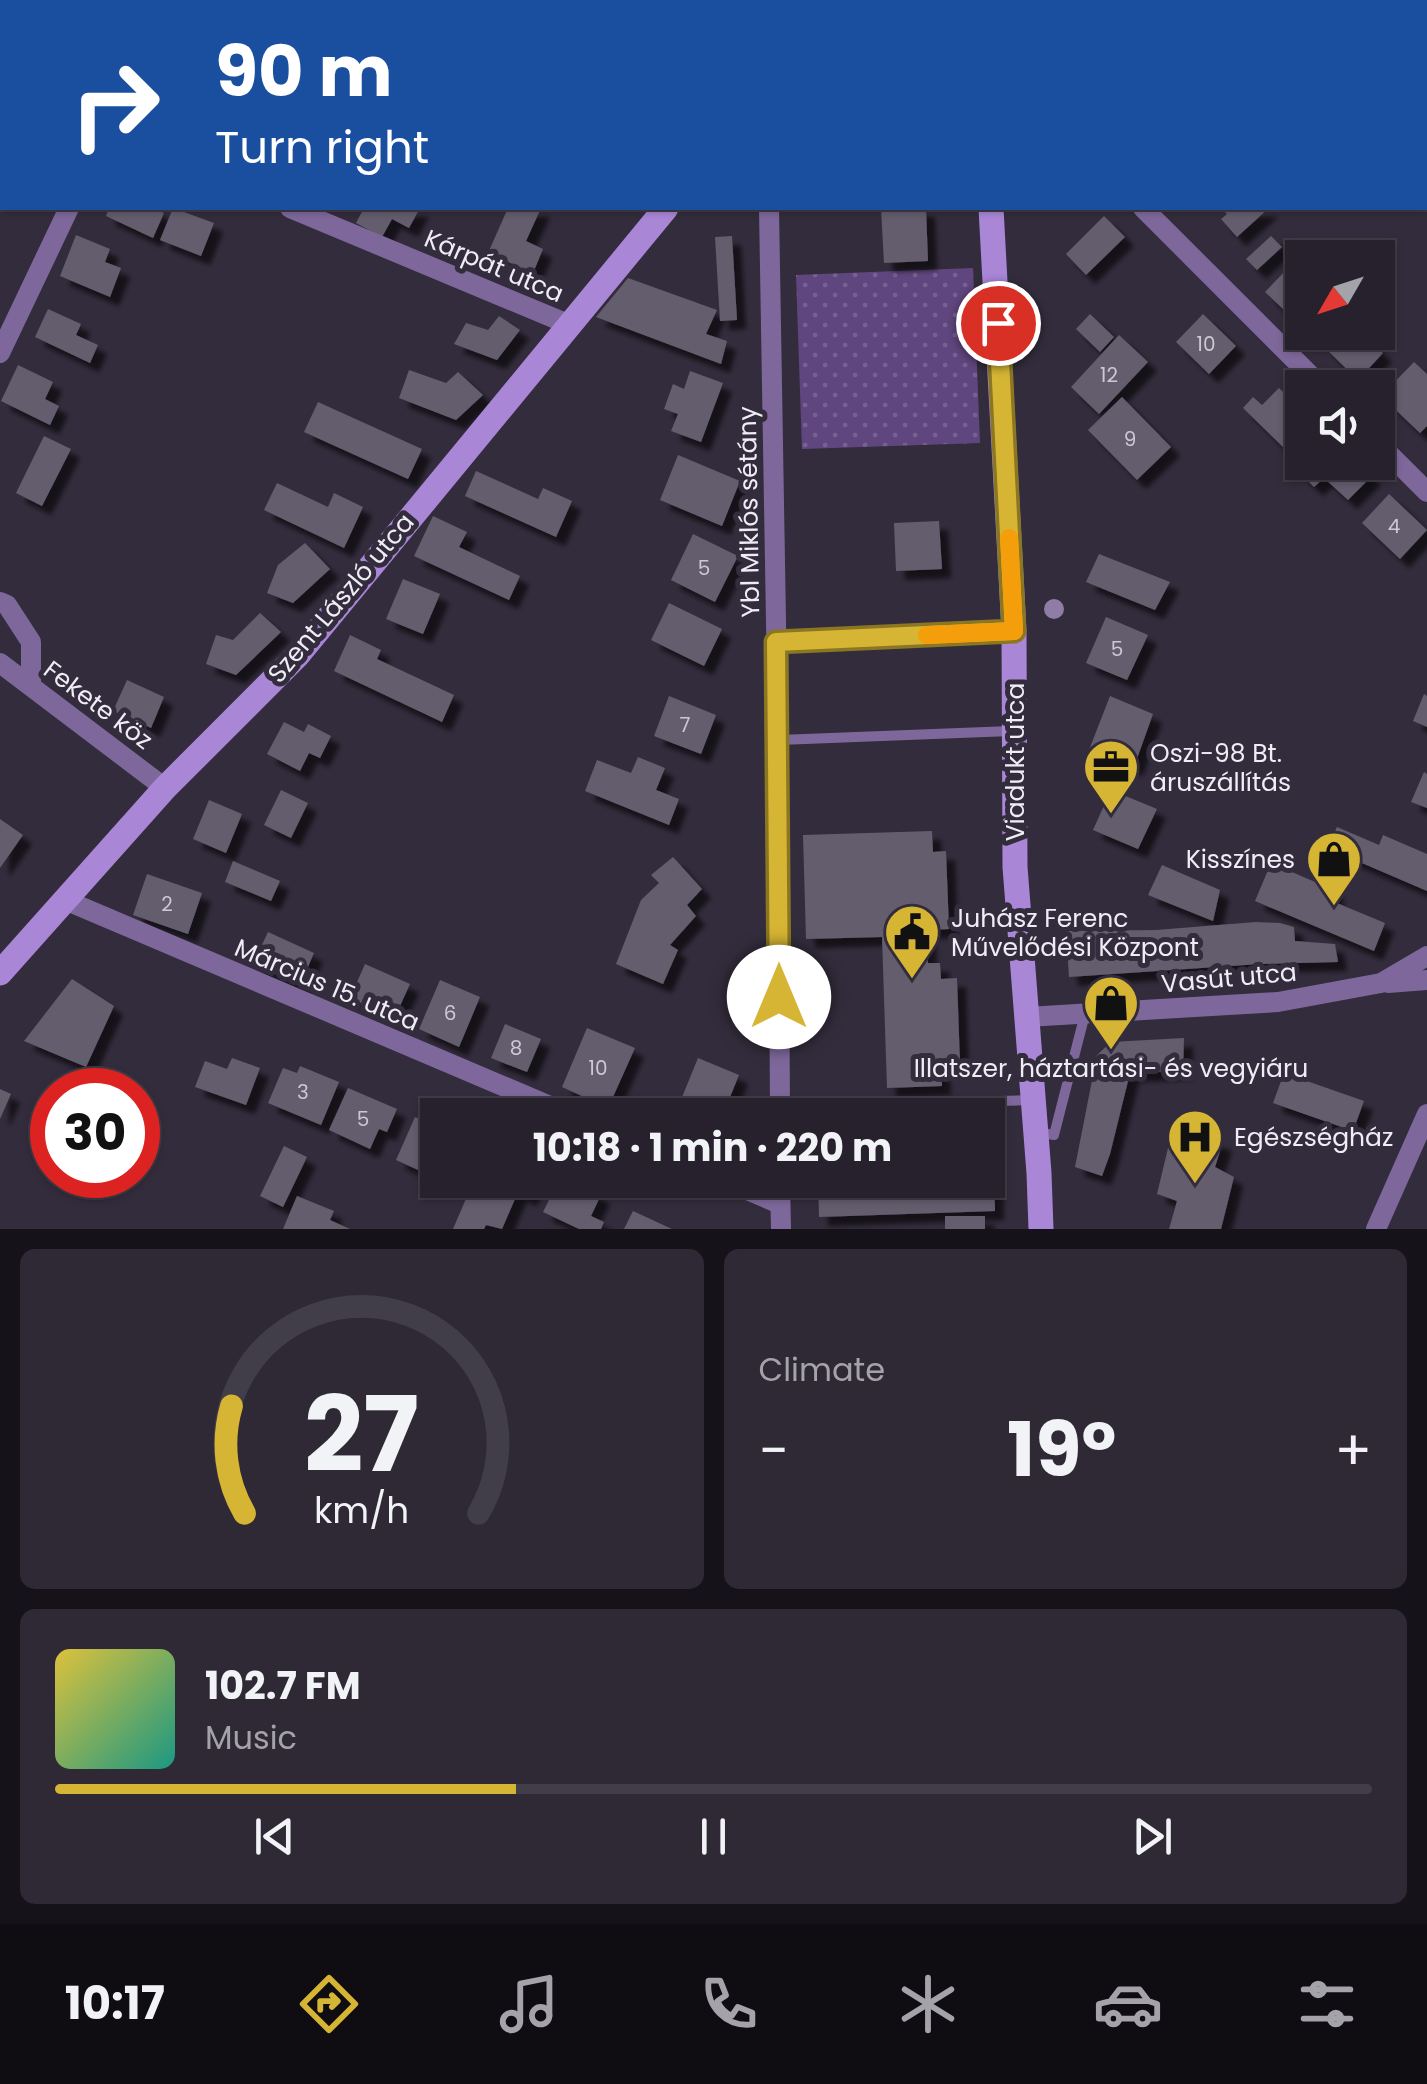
<!DOCTYPE html>
<html lang="en">
<head>
<meta charset="utf-8">
<style>
  :root { --surface:#26212d; --page:#2e2935; --text:#f1f3f6; --muted:#a4a3aa; --line:#423e49; --accent:#d6b534 }
  body { margin:0; font-family:Poppins,sans-serif; background:var(--page); color:var(--text); height:100vh; display:flex; flex-direction:column; font-size:38px; white-space:nowrap }
  * { box-sizing:border-box; margin:0 }
  p { font-size:32px; color:var(--muted) }
  .icon { flex:none; width:55px; height:55px; fill:none; stroke:currentColor; stroke-width:2; stroke-linecap:round; stroke-linejoin:round }
  .map { position:relative; height:1229px; overflow:hidden }
  .side { display:flex; flex-direction:column; gap:20px; padding:20px; background:#151219; flex:1 }
  .side>* { flex:none }
  .guide { position:absolute; left:0px; top:0px; width:1428px; height:210px; box-shadow:0 2px 8px #0004,0 0 0 2px var(--line); background:#1a4fa0; color:#fff; overflow:hidden }
  .needle { width:65px; rotate:231deg }
  .tools { position:absolute; left:1285px; top:240px; display:grid; gap:20px }
  .tools a { display:grid; place-items:center; width:110px; height:110px; border-radius:0px; background:var(--surface); box-shadow:0 2px 8px #0004,0 0 0 2px var(--line); font-size:50px }
  .speed { position:absolute; left:30px; top:1068px; display:flex; gap:20px; font-size:50px; font-weight:700; text-align:center }
  .speed>* { display:grid; place-content:center; width:130px; height:130px; border-radius:50%; background:var(--surface); box-shadow:0 2px 8px #0004,0 0 0 2px var(--line); line-height:1 }
  .speed .limit { border:15px solid #d22; background:#fff; color:#111 }
  .pin { position:absolute; display:grid; place-items:center; width:85px; height:85px; color:#fff; margin:-42px; border:5px solid #fff; border-radius:50%; box-shadow:0 2px 10px #0007 }
  .me { position:absolute; width:110px; margin:-55px; rotate:0deg; stroke-linejoin:round; filter:drop-shadow(0 0 8px #0008) }
  .turn { display:flex; align-items:center; gap:35px; height:210px; padding:0 50px; font-size:45px }
  .turn .icon { width:130px; height:130px; stroke-width:2.5 }
  .turn b { display:block; font-size:70px; line-height:85px }
  .big { font-size:75px; font-weight:700; line-height:1.1 }
  .side .widget { flex:1; display:flex; flex-direction:column; justify-content:center; gap:15px; min-width:0; padding:0 35px; border-radius:15px; background:var(--page) }
  .side .dial { align-items:center; gap:0 }
  .dial svg { height:260px; overflow:visible; fill:none; stroke:var(--line); stroke-width:7; stroke-linecap:round; text-anchor:middle }
  .dial text { fill:var(--text); stroke:none }
  .song { display:flex; align-items:center; gap:30px }
  .cover { width:120px; height:120px; border-radius:15px; background:linear-gradient(135deg,hsl(50 70% 55%),hsl(170 70% 35%)) }
  .played { height:10px; border-radius:5px; background:linear-gradient(90deg,var(--accent) 35%,var(--line) 35%) }
  .keys { display:flex; justify-content:space-around; direction:ltr }
  .heat { display:flex; justify-content:space-between; align-items:center; font-size:55px; direction:ltr }
  .side .tiles { flex:1; display:grid; gap:20px; grid-template-columns:1fr 1fr }
  .widget:last-child { grid-column:span 2 }
  .trip { position:absolute; left:420px; top:1098px; width:585px; height:100px; border-radius:0px; background:var(--surface); box-shadow:0 2px 8px #0004,0 0 0 2px var(--line); font-weight:700; line-height:100px; text-align:center }
  .dock { display:flex; height:160px; justify-content:space-around; align-items:center; background:#0f0d12; color:var(--muted) }
  .dock .icon { width:70px; height:70px }
  .dock .active { color:var(--accent) }
  .dock b { font-size:45px; color:var(--text) }
  .map>svg:first-child { display:block }
  .park { fill:url(#park-dots) }
  .building { fill:#645d6e; filter:url(#shadow) }
  .lines { fill:none; stroke-linecap:round; stroke-linejoin:round }
  .lane { stroke:#7e689b; stroke-width:10 }
  .street { stroke:#7e689b; stroke-width:20 }
  .secondary { stroke:#aa86d7; stroke-width:25 }
  .tree { fill:#8f7da7 }
  .route-casing { stroke:#8b7622; stroke-width:25 }
  .route { stroke:#d6b534; stroke-width:18 }
  .slow { stroke:#f59e0b; stroke-width:18 }
  .labels { text-anchor:middle; dominant-baseline:central; stroke-width:10; stroke-linejoin:round; paint-order:stroke }
  .number-label { font-size:20px; fill:#cdc8d4 }
  .street-label { font-size:25px; fill:#f0ecf6; stroke:#332c3c }
  .poi-label { font-size:25px; fill:#f0ecf6; stroke:#332c3c; text-anchor:start }
</style>
</head>
<body>
<div class="map">
<svg width="1427" height="1229" viewBox="0 0 1427 1229">
  <defs>
    <pattern id="park-dots" width="8" height="8" patternUnits="userSpaceOnUse" patternTransform="scale(2.5)"><rect width="8" height="8" fill="#60467f"/><path d="M2 2h.1M6 6h.1" fill="none" stroke="#776192" stroke-width="1.8" stroke-linecap="round"/></pattern>
    <filter id="shadow"><feDropShadow dx="9" dy="9" stdDeviation="2.5" flood-color="#0009"/></filter>
  </defs>
  <rect width="100%" height="100%" fill="#332c3c"/>
  <!-- park -->
  <path class="park" d="M973 268 980 443 802 449 796 275Z"/>
  <!-- building -->
  <path class="building" d="M109 208H153L164 213 153 238 106 216Z
    M173 208 214 223 201 256 160 240Z
    M364 208H420L409 228 392 219 382 237 356 223Z
    M508 208H541L526 241 543 249 533 273 488 253Z
    M881 208H926L928 261 884 263Z
    M1221 208H1269L1237 237 1221 219 1227 214Z
    M1104 216 1125 237 1086 275 1066 254Z
    M76 235 110 249 105 262 121 268 110 297 60 276Z
    M732 236 737 320 720 321 715 237Z
    M1271 236 1282 247 1257 270 1246 259Z
    M1307 248 1317 258H1302V322L1300 325 1265 292Z
    M628 278 717 310 706 334 727 341 721 364 596 317Z
    M48 309 81 324 76 335 98 345 90 363 35 337Z
    M1090 314 1114 337 1100 352 1076 329Z
    M1203 314 1236 346 1209 374 1176 342Z
    M499 316 520 330 497 360 454 344 466 323 488 330Z
    M1336 332H1360L1383 353 1358 380 1323 346Z
    M1119 335 1148 362 1099 414 1071 387Z
    M1414 362 1427 374V426L1420 433 1381 396Z
    M18 365 53 382 45 399 59 406 50 425 1 401Z
    M409 370 446 383 458 372 483 395 456 420 399 398Z
    M690 371 723 383 701 442 671 431 678 414 664 409 673 384 684 389Z
    M1279 388 1302 411V429L1284 448 1243 408 1253 397 1262 405Z
    M1122 397 1171 447 1137 480 1088 430Z
    M318 402 422 449 408 479 304 432Z
    M44 436 71 449 42 506 16 493Z
    M678 455 740 481 722 526 660 500Z
    M1302 458V462H1358L1372 476 1348 500 1324 478 1314 487 1294 467Z
    M476 471 538 499 543 488 572 501 556 537 465 496Z
    M277 483 328 507 334 493 363 507 344 548 264 510Z
    M1389 494 1427 530 1400 559 1362 523Z
    M433 516 467 532 459 547 520 576 509 600 414 556Z
    M939 521 942 569 896 571 894 523Z
    M693 534 738 556 715 602 671 580Z
    M305 543 330 569 293 603 267 593 278 565Z
    M1099 554 1170 582 1155 610 1086 582Z
    M403 579 440 594 423 634 386 619Z
    M669 603 722 629 704 666 651 640Z
    M260 613 281 632 236 675 206 664 216 635 233 640Z
    M1106 617 1148 635 1127 680 1086 663Z
    M350 635 381 650 377 659 454 695 442 722 334 671Z
    M127 680 164 697 151 728 113 711Z
    M1424 694 1427 696V727L1413 721Z
    M669 696 716 715 701 754 654 736Z
    M1110 696 1153 714 1134 767 1089 750Z
    M284 722 304 732 308 724 331 736 320 758 309 753 300 771 267 754Z
    M638 757 665 768 656 790 679 799 669 825 585 791 597 760 631 773Z
    M1424 772 1427 774V808L1411 802Z
    M281 790 308 803 291 838 264 825Z
    M1111 790 1157 809 1138 849 1093 830Z
    M209 800 242 814 226 853 193 839Z
    M0 819 23 835 0 868Z
    M1337 827 1379 845 1383 835 1427 854V891L1327 848Z
    M932 831 933 852 946 851 949 929 927 930 928 963H940L941 979 957 978 960 1064 941 1065 942 1086 887 1088 882 937 806 939 803 835Z
    M673 857 702 889 687 905 696 916 670 945 678 950 663 984 616 964 641 900 659 883 651 875Z
    M233 861 280 881 271 901 225 882Z
    M1271 863 1336 891 1332 901 1385 923 1374 951 1255 901Z
    M1162 865 1220 890 1213 921 1148 895Z
    M147 874 202 893 188 934 133 915Z
    M1256 922 1280 923 1294 927 1295 941 1335 944 1338 962 1260 964 1069 977 1066 931 1156 930Z
    M268 932 314 953 300 985 253 964Z
    M365 964 410 984 394 1019 350 998Z
    M72 979 114 1006 86 1067 24 1041Z
    M440 980 480 997 459 1047 419 1029Z
    M505 1024 541 1039 527 1072 491 1058Z
    M587 1028 635 1048 608 1108 562 1087Z
    M1184 1038 1183 1071 1130 1073 1110 1154 1102 1176 1075 1167 1097 1055 1111 1042Z
    M232 1058 260 1068 246 1105 195 1087 205 1061 227 1069Z
    M698 1058 739 1075 726 1107 744 1115H684L676 1112Z
    M300 1066 339 1082 321 1125 268 1103 283 1068 297 1073Z
    M1284 1073 1364 1101 1353 1131 1273 1103Z
    M348 1088 397 1109 387 1132 379 1129 370 1149 329 1130Z
    M0 1089 11 1094 0 1119Z
    M415 1117 438 1127V1179L396 1160Z
    M1197 1134 1223 1142 1215 1167 1234 1177 1221 1229H1169L1177 1201 1157 1194 1169 1144 1189 1149Z
    M988 1137H993L995 1211 819 1217 818 1180H988Z
    M284 1146 307 1157 283 1207 260 1196Z
    M474 1180H536L528 1197 518 1192 502 1229 486 1225 484 1229H453Z
    M559 1180H570L601 1195 591 1216 604 1222 601 1229H579L543 1212Z
    M297 1196 334 1211 330 1220 350 1229H283Z
    M633 1211 672 1229H624Z
    M945 1216H985V1229H945Z"/>
  <g class="lines">
    <!-- lane -->
    <path class="lane" d="M777 642 1014 631
      M779 740 1011 731
      M781 1107 1033 1100
      M1037 1132 1054 1135 1085 1014"/>
    <!-- street -->
    <path class="street" d="M522 0V2
      M794 0V2
      M169 2 170 0
      M290 208 568 324
      M769 208 778 740 780 1115
      M1143 208 1323 388
      M0 353 69 208
      M1378 443 1427 492
      M0 602 7 605 31 642V686
      M0 663 165 788
      M65 900 571 1115
      M1388 983 1427 980
      M1027 1017 1278 1002 1381 983 1427 956
      M724 1180 780 1204
      M780 1180 781 1229
      M1376 1229 1427 1114"/>
    <!-- secondary -->
    <path class="secondary" d="M979 0V2
      M991 208 1014 631 1015 867 1039 1173 1041 1229
      M0 973 165 788 297 656 666 208"/>
  </g>
  <!-- trees -->
  <circle class="tree" cx="1054" cy="609" r="10"/>
  <g class="lines">
    <!-- route casing -->
    <g class="route-casing">
      <path id="route" d="M779 997 776 642 1014 631 998 323"/>
    </g>
    <!-- route -->
    <use href="#route" class="route"/>
    <!-- slow -->
    <path class="slow" d="M927 635 1014 631 1009 538"/>
  </g>
  <!-- icons -->
  <defs>
    <g id="office-pin" transform="scale(2.875)"><path d="M0 17L-7.5 6A9.5 9.5 0 1 1 7.5 6Z" fill="#d6b534" stroke="#332c3c"/><path d="M-6-3h4V-5.5h4V-3h4V5H-6ZM-1-4.5V-3h2v-1.5ZM-6 0V1H6V0Z" fill="#111"/></g>
    <g id="shop-pin" transform="scale(2.875)"><path d="M0 17L-7.5 6A9.5 9.5 0 1 1 7.5 6Z" fill="#d6b534" stroke="#332c3c"/><path d="M-5-2.5h2.3a2.7 3.5 0 0 1 5.4 0H5L5.5 6h-11ZM-1.5-2.5h3a1.5 2.3 0 0 0-3 0Z" fill="#111"/></g>
    <g id="civic-pin" transform="scale(2.875)"><path d="M0 17L-7.5 6A9.5 9.5 0 1 1 7.5 6Z" fill="#d6b534" stroke="#332c3c"/><path d="M-.6-6.5H3V-4.5H.6V-3L4-1V1h2V6H-6V1h2V-1L-.6-3ZM-1.2 2.5V6h2.4V2.5Z" fill="#111"/></g>
    <g id="hospital-pin" transform="scale(2.875)"><path d="M0 17L-7.5 6A9.5 9.5 0 1 1 7.5 6Z" fill="#d6b534" stroke="#332c3c"/><path d="M-5-5h3v3.5h4V-5h3V5h-3V1.5h-4V5h-3Z" fill="#111"/></g>
  </defs>
  <g fill-rule="evenodd">
    <use href="#office-pin" x="1111" y="767"/>
    <use href="#shop-pin" x="1334" y="859"/>
    <use href="#civic-pin" x="912" y="932"/>
    <use href="#shop-pin" x="1111" y="1003"/>
    <use href="#hospital-pin" x="1195" y="1137"/>
  </g>
  <g class="labels">
    <!-- number labels -->
    <g class="number-label">
      <text x="1206" y="344">10</text>
      <text x="1109" y="375">12</text>
      <text x="1130" y="439">9</text>
      <text x="1394" y="526">4</text>
      <text x="704" y="568">5</text>
      <text x="1117" y="649">5</text>
      <text x="685" y="725">7</text>
      <text x="167" y="904">2</text>
      <text x="450" y="1013">6</text>
      <text x="516" y="1048">8</text>
      <text x="598" y="1068">10</text>
      <text x="303" y="1092">3</text>
      <text x="363" y="1119">5</text>
    </g>
    <!-- street labels -->
    <g class="street-label">
      <text transform="translate(494 266) rotate(23)">Kárpát utca</text>
      <text transform="translate(749 512) rotate(-91)">Ybl Miklós sétány</text>
      <text transform="translate(341 598) rotate(-50)">Szent László utca</text>
      <text transform="translate(98 705) rotate(37)">Fekete köz</text>
      <text transform="translate(1015 762) rotate(-90)">Viadukt utca</text>
      <text transform="translate(1229 978) rotate(-5)">Vasút utca</text>
      <text transform="translate(327 985) rotate(23)">Március 15. utca</text>
    </g>
    <!-- poi labels -->
    <g class="poi-label">
      <text x="1150" y="753">Oszi-98 Bt.<tspan x="1150" dy="29">áruszállítás</tspan></text>
      <text x="1295" y="859" text-anchor="end">Kisszínes</text>
      <text x="951" y="918">Juhász Ferenc<tspan x="951" dy="29">Művelődési Központ</tspan></text>
      <text x="1111" y="1068" text-anchor="middle">Illatszer, háztartási- és vegyiáru</text>
      <text x="1234" y="1137">Egészségház</text>
    </g>
  </g>
</svg>
<div class="tools">
<a><svg class="needle" viewBox="-14 -14 28 28"><path d="M0-13l5 13h-10z" fill="#e53935"/><path d="M0 13l5-13h-10z" fill="#a4a3aa"/></svg></a>
<a><svg class="icon" aria-label="sound" viewBox="0 0 24 24"><path d="M4 9h4l5-4v14l-5-4H4zM17 9q2 3 0 6"/></svg></a>
</div>
<div class="speed"><div class="limit">30</div></div>
<div class="pin" style="left:998px;top:323px;background:#d93025"><svg class="icon" aria-label="arrive" viewBox="0 0 24 24"><path d="M6 21V4h12l-3 4 3 4H6"/></svg></div>
<svg class="me" style="left:779px;top:997px" viewBox="-20 -20 40 40"><circle r="19" fill="#fff"/><path d="M0-13L10 11 0 6-10 11z" fill="#d6b534"/></svg>
<div class="trip">10:18 · 1 min · 220 m</div>
<div class="guide">
<div class="turn"><svg class="icon" aria-label="right" viewBox="0 0 24 24"><path d="M7 20v-9h11M14 6l5 5-5 5"/></svg><div><b>90 m</b>Turn right</div></div>
</div>
</div>
<section class="side">
<div class="tiles">
<div class="widget dial"><svg viewBox="0 0 100 80">
<path d="M14 69A42 42 0 1 1 86 69"/>
<path d="M14 69A42 42 0 0 1 10 36" stroke="#d6b534"/>
<text x="50" y="56" font-size="32" font-weight="700">27</text>
<text x="50" y="72" font-size="11">km/h</text>
</svg></div>
<div class="widget"><p>Climate</p>
<div class="heat"><a>−</a><b class="big">19°</b><a>+</a></div>
</div>
<div class="widget">
<div class="song"><i class="cover"></i><div><b>102.7 FM</b><p>Music</p></div></div>
<div class="played"></div>
<div class="keys"><svg class="icon" aria-label="previous" viewBox="0 0 24 24"><path d="M18 5L8 12l10 7zM5 5v14"/></svg><svg class="icon" aria-label="pause" viewBox="0 0 24 24"><path d="M8 5v14M16 5v14"/></svg><svg class="icon" aria-label="next" viewBox="0 0 24 24"><path d="M6 5l10 7-10 7zM19 5v14"/></svg></div>
</div>
</div>
</section>
<nav class="dock">
<b>10:17</b>
<svg class="icon active" aria-label="directions" viewBox="0 0 24 24"><path d="M12 3l9 9-9 9-9-9zM9 14v-3h6M13 9l2 2-2 2"/></svg>
<svg class="icon" aria-label="music" viewBox="0 0 24 24"><path d="M9 18V5l10-2v13"/><circle cx="6" cy="18" r="3"/><circle cx="16" cy="16" r="3"/></svg>
<svg class="icon" aria-label="phone" viewBox="0 0 24 24"><path d="M5 4h4l2 5-3 2q2 4 5 5l2-3 5 2v4C11 20 4 13 5 4z"/></svg>
<svg class="icon" aria-label="climate" viewBox="0 0 24 24"><path d="M12 3v18M4 7l16 10M4 17L20 7"/></svg>
<svg class="icon" aria-label="car" viewBox="0 0 24 24"><path d="M5 17H2v-5l4-1 3-4h7l3 4 3 1v5h-3M9 17h6M6 11h13"/><circle cx="7" cy="17" r="2"/><circle cx="17" cy="17" r="2"/></svg>
<svg class="icon" aria-label="filters" viewBox="0 0 24 24"><path d="M4 7h16M4 17h16"/><circle cx="9" cy="7" r="2"/><circle cx="15" cy="17" r="2"/></svg>
</nav>
</body>
</html>
